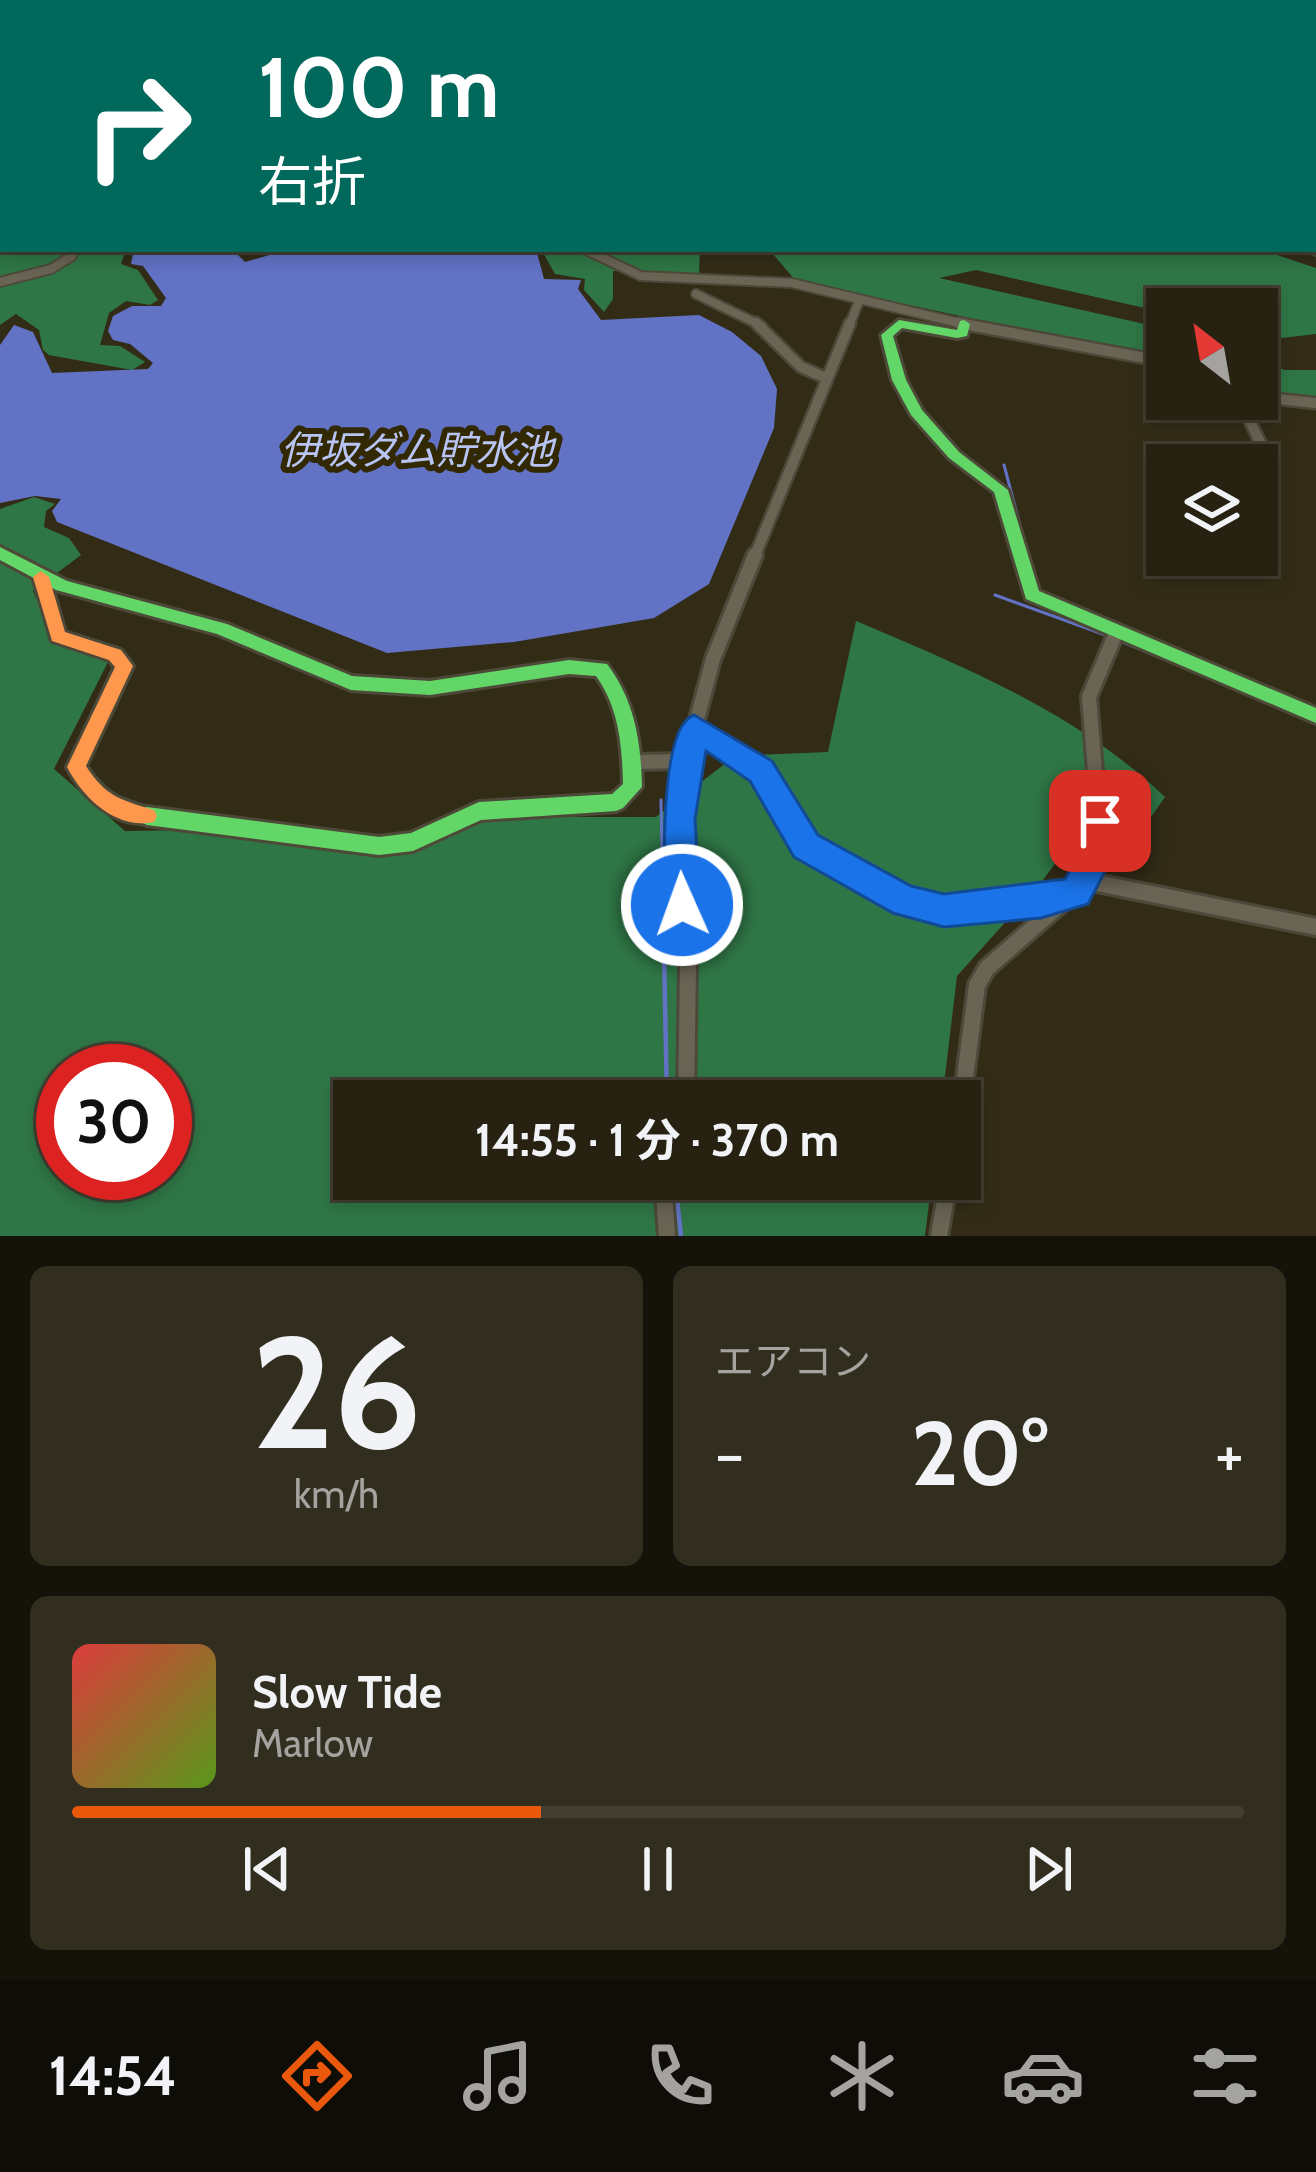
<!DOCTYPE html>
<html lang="ja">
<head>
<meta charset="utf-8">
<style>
  :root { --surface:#262111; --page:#322e1f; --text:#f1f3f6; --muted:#a4a39f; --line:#423e31; --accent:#ea580c }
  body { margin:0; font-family:Cabin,"Noto Sans JP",sans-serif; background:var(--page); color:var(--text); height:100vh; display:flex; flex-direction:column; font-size:45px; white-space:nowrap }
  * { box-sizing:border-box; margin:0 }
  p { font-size:39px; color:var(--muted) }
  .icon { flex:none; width:66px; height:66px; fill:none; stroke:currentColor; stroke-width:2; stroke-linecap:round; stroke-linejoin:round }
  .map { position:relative; height:1236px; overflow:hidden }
  .drawer { display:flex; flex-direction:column; gap:30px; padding:30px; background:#151209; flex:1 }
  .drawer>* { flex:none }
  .guide { position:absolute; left:0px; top:0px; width:1317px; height:252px; box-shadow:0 6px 18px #0003,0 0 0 3px var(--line); background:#00695c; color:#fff; overflow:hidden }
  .needle { width:78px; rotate:329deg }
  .controls { position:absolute; left:1146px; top:288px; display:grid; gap:24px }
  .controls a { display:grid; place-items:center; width:132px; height:132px; border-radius:0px; background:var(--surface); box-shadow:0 6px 18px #0003,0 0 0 3px var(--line); font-size:60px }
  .speed { position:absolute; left:36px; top:1044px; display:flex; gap:24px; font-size:60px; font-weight:700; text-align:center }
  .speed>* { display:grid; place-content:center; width:156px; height:156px; border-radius:50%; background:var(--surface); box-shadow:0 6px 18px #0003,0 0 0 3px var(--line); line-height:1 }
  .speed .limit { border:18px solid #d22; background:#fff; color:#111 }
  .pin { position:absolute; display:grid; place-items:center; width:102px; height:102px; color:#fff; margin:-51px; border-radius:24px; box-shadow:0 6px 18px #0006 }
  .me { position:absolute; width:132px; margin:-66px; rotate:358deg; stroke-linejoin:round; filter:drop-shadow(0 0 9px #0008) }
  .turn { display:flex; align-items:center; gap:42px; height:252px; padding:0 60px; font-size:54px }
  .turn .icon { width:156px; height:156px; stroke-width:2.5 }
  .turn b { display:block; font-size:84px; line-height:102px }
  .big { font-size:90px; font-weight:700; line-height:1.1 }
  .drawer .tile { flex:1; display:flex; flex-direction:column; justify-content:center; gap:18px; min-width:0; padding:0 42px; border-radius:18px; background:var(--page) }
  .drawer .dial { align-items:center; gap:0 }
  .dial b { font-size:156px; line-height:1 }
  .song { display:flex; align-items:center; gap:36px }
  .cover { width:144px; height:144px; border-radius:18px; background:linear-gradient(135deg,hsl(0 70% 55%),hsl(90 70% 35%)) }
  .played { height:12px; border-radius:6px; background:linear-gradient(90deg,var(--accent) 40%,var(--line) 40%) }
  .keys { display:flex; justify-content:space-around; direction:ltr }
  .heat { display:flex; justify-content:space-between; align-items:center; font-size:66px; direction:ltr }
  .drawer .tiles { flex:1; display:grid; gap:30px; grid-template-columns:1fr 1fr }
  .tile:last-child { grid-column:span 2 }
  .trip { position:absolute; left:333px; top:1080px; width:648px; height:120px; border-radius:0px; background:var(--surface); box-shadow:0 6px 18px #0003,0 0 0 3px var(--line); font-weight:700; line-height:120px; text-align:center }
  .tab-bar { display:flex; height:192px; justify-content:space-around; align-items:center; background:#0f0d07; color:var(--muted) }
  .tab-bar .icon { width:84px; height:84px }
  .tab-bar .on { color:var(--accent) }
  .tab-bar b { font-size:54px; color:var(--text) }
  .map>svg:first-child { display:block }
  .forest { fill:#2f7646; fill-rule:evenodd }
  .water { fill:#6273c6 }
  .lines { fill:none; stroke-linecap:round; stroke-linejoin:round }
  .stream-far1 { stroke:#6273c6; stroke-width:3 }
  .stream { stroke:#6273c6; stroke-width:4.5 }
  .street-far4-casing { stroke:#4d4939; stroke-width:9 }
  .street-far3-casing { stroke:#4d4939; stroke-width:12 }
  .street-far2-casing { stroke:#4d4939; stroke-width:15 }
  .street-far1-casing { stroke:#4d4939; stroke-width:20 }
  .street-casing { stroke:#4d4939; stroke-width:22 }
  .fast-casing { stroke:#4d4939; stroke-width:6 }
  .slow-casing { stroke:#4d4939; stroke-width:6 }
  .jam-casing { stroke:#4d4939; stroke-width:22 }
  .street-far4 { stroke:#696454; stroke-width:6 }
  .street-far3 { stroke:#696454; stroke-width:8 }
  .street-far2 { stroke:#696454; stroke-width:10 }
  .street-far1 { stroke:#696454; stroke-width:14 }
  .street { stroke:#696454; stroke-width:16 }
  .fast { fill:#63d668; fill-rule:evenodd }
  .slow { fill:#ff974d; fill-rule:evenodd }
  .jam { stroke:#b3261e; stroke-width:16 }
  .route { fill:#1a73e8; stroke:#114b97; stroke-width:3 }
  .labels { text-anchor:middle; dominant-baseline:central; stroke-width:12; stroke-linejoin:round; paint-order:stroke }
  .water-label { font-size:39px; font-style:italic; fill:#b7c4f4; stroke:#322802 }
</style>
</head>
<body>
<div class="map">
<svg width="1316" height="1236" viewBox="0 0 1316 1236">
  <rect width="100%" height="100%" fill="#322c17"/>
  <!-- forest -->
  <path class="forest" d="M0 0H442L3 3V249H126L121 264 138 270 158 300 150 305 126 301 109 313 100 345 120 346 145 362 132 370 49 355 43 350 39 330 16 314 0 325Z
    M541 249H700L699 275 613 271V299L604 312 584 290 585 279 555 274Z
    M738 249H1259L1316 268V334L1282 338 1257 333V309L1167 313 976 270 939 278 1167 329V360L796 281 772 253Z
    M1257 355 1284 370H1316V399L1257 394Z
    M34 497 55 504 46 511 44 527 69 538 81 555 33 591 54 638 108 662 54 769 125 831 199 830 364 851 482 817H656L735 756 828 752 856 621C967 668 1077 713 1165 797L1151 817 1099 803 1043 880 957 976 942 1101H354V1179H932L925 1236H0V509ZM63 1071H165V1173H63Z"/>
  <!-- water -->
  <path class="water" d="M134 249H240L237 254 245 262 290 249H536L544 279 581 280 578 289 601 320 699 315 732 332 761 356 777 389 774 428 709 584 654 618 514 642 387 653 57 522 52 511 61 499 35 496 0 503V345L14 325 33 332 52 373 148 369 153 363 130 344 113 340 108 331 113 316 132 306H161L166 298 143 266 131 264Z"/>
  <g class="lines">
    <!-- stream-far1 -->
    <path class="stream-far1" d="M1004 465 1021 529
      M995 595 1111 637
      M1120 641 1228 685
      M661 800 662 856"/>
    <!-- stream -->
    <path class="stream" d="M662 853 667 1101
      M675 1179 681 1236"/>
    <!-- street-far4 casing -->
    <g class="street-far4-casing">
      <path id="street-far4" d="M655 0 659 3
        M689 0 693 3
        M1129 0 1138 3
        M465 3 473 0
        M543 3 555 0
        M599 3 611 0
        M630 3 642 0
        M725 3 744 0
        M812 3 831 0
        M899 3 937 1
        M1062 3 1066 0"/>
    </g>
    <!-- street-far3 casing -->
    <g class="street-far3-casing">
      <path id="street-far3" d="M584 249 641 276 792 283 972 326
        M0 282 51 269 72 256 73 249
        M696 294 762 326
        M849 326 859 301"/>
    </g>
    <!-- street-far2 casing -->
    <g class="street-far2-casing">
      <path id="street-far2" d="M756 323 801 367 826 378
        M958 323 1167 362
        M1257 397 1316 403
        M1239 399 1262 446
        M754 558 850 323"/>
    </g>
    <!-- street-far1 casing -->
    <g class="street-far1-casing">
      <path id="street-far1" d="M694 727 761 771 806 846 824 856
        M633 762 686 761 713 659 755 555
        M681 856 686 761
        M1092 856 1099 821 1089 697 1116 633"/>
    </g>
    <!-- street casing -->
    <g class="street-casing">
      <path id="street" d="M681 853 688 966 686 1101
        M819 853 905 902 953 912 1068 894
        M1087 881 1316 927
        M960 1116 977 985 987 968 1087 881 1093 853
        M663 1179 667 1236
        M939 1236 949 1179"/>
    </g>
    <!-- fast casing -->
    <g class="fast-casing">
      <path id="fast" d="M932 0H940L943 3H935Z
        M1303 0H1313L1316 4Z
        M0 34H3V39H0Z
        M1314 187H1316V193H1314Z
        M1314 214H1316V220H1314Z
        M899 320 957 330 960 321 964 320 970 324 967 336 957 338 902 328 893 336 906 380 922 410 959 452 1008 490 1039 591 1316 708V723L1026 599 994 492 949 458 911 415 892 380 881 335Z
        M0 547 67 581 227 624 352 676 430 681 569 660 607 664C635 701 641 742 642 787L623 808 616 811 481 820 413 851 379 855 147 825 140 822 137 816 140 810 147 807 379 837 411 833 479 802 612 794 623 784C622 745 619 708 596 676L569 674 430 695 351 690 217 634 56 590 0 560Z"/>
    </g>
    <!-- slow casing -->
    <g class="slow-casing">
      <path id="slow" d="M1314 106H1316V112H1314Z
        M0 126H3V132H0Z
        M1314 230H1316V237H1314Z
        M1314 247 1316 254 1303 249H1314Z
        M41 571 49 577 65 632 121 650 133 666 86 766C106 797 121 800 154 810L157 816 154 822C116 830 83 798 67 767L115 667 109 660 52 641 33 577Z"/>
    </g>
    <!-- jam casing -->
    <g class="jam-casing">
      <path id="jam" d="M107 3 115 0"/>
    </g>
    <!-- street-far4 -->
    <use href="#street-far4" class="street-far4"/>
    <!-- street-far3 -->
    <use href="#street-far3" class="street-far3"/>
    <!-- street-far2 -->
    <use href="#street-far2" class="street-far2"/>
    <!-- street-far1 -->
    <use href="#street-far1" class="street-far1"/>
    <!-- street -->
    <use href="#street" class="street"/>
    <!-- fast -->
    <use href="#fast" class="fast"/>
    <!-- slow -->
    <use href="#slow" class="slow"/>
    <!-- jam -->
    <use href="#jam" class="jam"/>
  </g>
  <!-- route -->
  <path class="route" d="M694 715 772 761 818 835 911 886 944 894 1065 879 1079 854 1088 811 1100 807 1111 811C1125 841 1102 877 1088 904L1041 918 944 927 893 913 794 857 750 781 706 751 695 819 700 905 695 917 682 922 670 917 665 905C664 870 659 727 694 715Z"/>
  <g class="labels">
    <!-- water labels -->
    <g class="water-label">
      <text x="417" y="450">伊坂ダム貯水池</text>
    </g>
  </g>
</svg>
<div class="controls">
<a><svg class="needle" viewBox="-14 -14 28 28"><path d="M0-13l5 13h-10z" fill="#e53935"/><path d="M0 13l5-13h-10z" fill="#a4a39f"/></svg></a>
<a><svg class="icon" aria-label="layers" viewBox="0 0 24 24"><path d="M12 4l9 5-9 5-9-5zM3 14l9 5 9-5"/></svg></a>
</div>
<div class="speed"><div class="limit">30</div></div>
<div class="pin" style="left:1100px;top:821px;background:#d93025"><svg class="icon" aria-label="arrive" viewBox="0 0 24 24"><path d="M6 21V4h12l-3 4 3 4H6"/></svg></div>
<svg class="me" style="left:682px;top:905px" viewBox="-20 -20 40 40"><circle r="17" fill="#1a73e8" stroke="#fff" stroke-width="3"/><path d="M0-11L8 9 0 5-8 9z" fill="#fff"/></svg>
<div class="trip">14:55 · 1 分 · 370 m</div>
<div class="guide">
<div class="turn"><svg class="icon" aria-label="right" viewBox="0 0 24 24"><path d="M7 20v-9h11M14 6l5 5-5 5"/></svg><div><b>100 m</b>右折</div></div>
</div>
</div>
<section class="drawer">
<div class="tiles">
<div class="tile dial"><b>26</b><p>km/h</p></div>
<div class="tile"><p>エアコン</p>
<div class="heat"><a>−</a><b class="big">20°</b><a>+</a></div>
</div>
<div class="tile">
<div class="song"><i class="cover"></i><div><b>Slow Tide</b><p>Marlow</p></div></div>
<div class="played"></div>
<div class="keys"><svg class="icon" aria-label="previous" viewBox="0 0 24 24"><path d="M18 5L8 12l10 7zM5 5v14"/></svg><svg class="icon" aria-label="pause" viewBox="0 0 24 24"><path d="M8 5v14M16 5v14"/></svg><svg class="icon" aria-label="next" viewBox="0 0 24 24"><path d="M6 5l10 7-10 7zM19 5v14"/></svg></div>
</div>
</div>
</section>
<nav class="tab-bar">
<b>14:54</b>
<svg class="icon on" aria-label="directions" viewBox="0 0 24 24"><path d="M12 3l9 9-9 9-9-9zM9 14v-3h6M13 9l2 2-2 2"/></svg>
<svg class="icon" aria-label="music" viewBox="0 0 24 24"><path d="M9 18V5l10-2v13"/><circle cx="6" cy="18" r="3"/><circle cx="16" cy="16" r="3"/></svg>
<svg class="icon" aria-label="phone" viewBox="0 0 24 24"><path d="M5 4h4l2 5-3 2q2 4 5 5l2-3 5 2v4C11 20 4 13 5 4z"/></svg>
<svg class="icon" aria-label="climate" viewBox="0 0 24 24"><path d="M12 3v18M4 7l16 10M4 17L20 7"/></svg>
<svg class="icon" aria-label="car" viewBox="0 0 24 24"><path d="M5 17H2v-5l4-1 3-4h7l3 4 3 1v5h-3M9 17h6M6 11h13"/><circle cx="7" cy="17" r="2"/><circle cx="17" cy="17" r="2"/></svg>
<svg class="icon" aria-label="filters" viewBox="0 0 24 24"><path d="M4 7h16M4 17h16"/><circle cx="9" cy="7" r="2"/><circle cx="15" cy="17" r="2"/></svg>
</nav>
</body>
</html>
